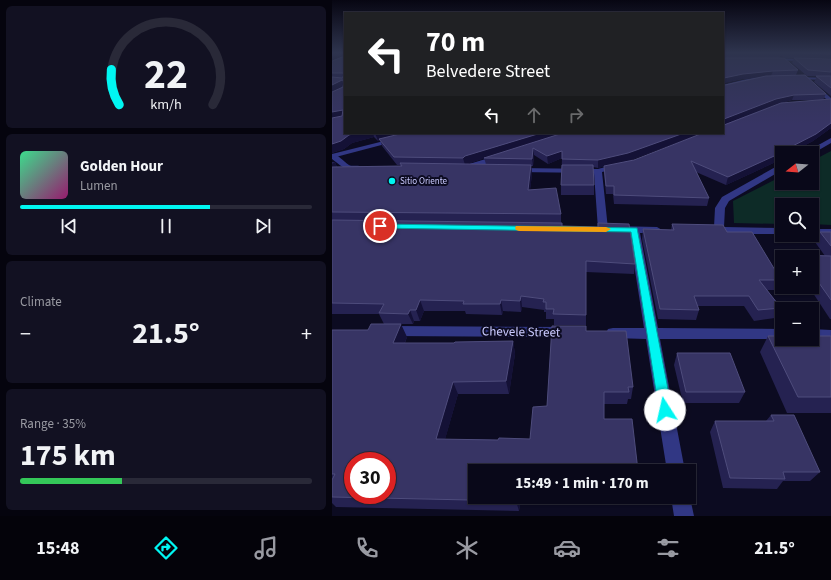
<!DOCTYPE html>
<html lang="en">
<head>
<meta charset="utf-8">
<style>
  :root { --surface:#090819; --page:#121122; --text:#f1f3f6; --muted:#999aa2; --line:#292938; --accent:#00f6f2 }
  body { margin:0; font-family:"Source Sans 3",sans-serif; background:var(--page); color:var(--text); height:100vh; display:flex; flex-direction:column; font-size:15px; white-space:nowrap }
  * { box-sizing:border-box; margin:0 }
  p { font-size:13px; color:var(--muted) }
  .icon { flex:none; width:22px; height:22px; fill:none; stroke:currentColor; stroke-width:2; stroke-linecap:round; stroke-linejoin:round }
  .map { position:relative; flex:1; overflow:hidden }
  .details { display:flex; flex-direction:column; gap:6px; padding:6px; background:#05040e; width:332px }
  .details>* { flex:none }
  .hud { position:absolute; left:12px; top:12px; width:380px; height:122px; border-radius:0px; box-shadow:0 1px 3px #0004,0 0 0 1px var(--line); background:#202124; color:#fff; overflow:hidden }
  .needle { width:26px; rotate:253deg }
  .fabs { position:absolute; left:443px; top:146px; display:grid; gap:8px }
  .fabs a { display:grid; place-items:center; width:44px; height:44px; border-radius:0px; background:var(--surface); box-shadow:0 1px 3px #0004,0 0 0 1px var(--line); font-size:20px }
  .speed { position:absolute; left:12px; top:452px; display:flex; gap:8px; font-size:20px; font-weight:700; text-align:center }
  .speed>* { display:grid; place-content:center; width:52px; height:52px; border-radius:50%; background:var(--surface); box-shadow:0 1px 3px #0004,0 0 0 1px var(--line); line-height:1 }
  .speed .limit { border:6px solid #d22; background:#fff; color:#111 }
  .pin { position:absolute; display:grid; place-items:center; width:34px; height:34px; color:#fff; margin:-17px; border:2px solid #fff; border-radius:50%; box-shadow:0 1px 4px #0007 }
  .me { position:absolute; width:44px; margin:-22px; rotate:350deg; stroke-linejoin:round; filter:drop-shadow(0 0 3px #0008) }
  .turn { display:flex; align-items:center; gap:14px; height:84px; padding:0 16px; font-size:18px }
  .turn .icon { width:52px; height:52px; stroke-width:2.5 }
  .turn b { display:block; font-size:28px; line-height:34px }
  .lanes { display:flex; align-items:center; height:38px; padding:0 16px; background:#0003; justify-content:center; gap:20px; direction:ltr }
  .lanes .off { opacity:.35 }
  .big { font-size:30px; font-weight:700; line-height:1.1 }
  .details .tile { flex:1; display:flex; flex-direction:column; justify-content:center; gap:6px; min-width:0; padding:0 14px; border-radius:6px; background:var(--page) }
  .details .dial { align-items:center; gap:0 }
  .dial svg { height:104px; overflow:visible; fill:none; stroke:var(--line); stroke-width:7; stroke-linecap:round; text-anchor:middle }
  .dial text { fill:var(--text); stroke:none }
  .song { display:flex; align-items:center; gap:12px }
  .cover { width:48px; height:48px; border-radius:6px; background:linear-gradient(135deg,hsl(150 70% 55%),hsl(320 70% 35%)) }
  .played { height:4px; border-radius:2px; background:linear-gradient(90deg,var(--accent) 65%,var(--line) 65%) }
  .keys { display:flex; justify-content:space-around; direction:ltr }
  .heat { display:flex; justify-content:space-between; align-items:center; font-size:22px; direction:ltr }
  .charge { height:6px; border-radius:3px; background:linear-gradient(90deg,#34c759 35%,var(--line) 0) }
  .trip { position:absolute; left:136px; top:464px; width:228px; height:40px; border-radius:0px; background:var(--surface); box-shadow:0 1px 3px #0004,0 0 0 1px var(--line); font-weight:700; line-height:40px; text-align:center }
  .menu { display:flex; height:64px; justify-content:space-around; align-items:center; background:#04030a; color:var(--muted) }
  .menu .icon { width:28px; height:28px }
  .menu .on { color:var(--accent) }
  .menu b { font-size:18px; color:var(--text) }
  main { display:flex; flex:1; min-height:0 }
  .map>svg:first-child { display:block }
  .green { fill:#0d2b27 }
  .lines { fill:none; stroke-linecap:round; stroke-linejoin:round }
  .minor { fill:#313784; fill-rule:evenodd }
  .tertiary { fill:#313784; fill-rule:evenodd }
  .wall { fill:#252251; fill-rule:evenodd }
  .shaded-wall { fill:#141136 }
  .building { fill:#373464; stroke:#4e4c7c; fill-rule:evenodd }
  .route { fill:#00f6f2; stroke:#00a09d }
  .slow { fill:#f59e0b }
  .poi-dot { fill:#00f6f2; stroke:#0c0b21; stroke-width:1.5 }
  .labels { text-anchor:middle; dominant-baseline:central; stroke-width:4; stroke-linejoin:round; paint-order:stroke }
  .far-poi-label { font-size:9px; fill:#cbcbff; stroke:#0c0b21; text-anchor:start }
  .near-street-label { font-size:13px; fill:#cbcbff; stroke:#0c0b21 }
</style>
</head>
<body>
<main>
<section class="details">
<div class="tile dial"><svg viewBox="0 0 100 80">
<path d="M14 69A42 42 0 1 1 86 69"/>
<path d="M14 69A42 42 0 0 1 8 42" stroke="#00f6f2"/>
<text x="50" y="56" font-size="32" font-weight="700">22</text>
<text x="50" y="72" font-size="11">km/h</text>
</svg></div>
<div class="tile">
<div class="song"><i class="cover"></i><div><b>Golden Hour</b><p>Lumen</p></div></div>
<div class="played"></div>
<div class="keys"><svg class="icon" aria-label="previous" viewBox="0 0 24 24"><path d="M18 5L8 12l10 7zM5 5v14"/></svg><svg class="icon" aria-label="pause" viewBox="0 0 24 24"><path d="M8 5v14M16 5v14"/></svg><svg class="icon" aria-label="next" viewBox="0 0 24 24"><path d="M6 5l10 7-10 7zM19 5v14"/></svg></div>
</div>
<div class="tile"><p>Climate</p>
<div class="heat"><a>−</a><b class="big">21.5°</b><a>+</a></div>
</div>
<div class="tile"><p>Range · 35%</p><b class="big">175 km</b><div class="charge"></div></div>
</section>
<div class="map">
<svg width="499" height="516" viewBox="0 0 499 516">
  <rect width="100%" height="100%" fill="#0c0b21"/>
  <!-- green -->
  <path class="green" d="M499 151V225L480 224V205H450V224L402 223 401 201 450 176V183H480V161Z"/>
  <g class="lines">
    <!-- minor -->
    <path class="minor" d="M440 58 499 60V62L439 60Z
      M434 76 436 78 412 82 391 89V85L411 80Z
      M464 77 499 78V80L462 79Z
      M481 86H485L499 98V103L481 88Z
      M499 138V143L480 154 472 153Z
      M0 154C7 155 11 161 17 165 21 167 27 164 32 168 21 177 9 166 0 159Z
      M167 155 171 157 170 159 130 171 126 169 127 167Z
      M285 164H288V168L270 172 276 229 271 232 266 229 262 173 185 172 181 170 185 168 266 169Z
      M447 165H450V170L397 201 393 208 392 227 450 228V234H387L375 232 374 230 375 228 382 227 383 208 390 197Z
      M283 226 325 227 330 230 325 233H308L326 328 450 329V339H451H328L353 471H335L314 339 281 338 276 337 274 333 276 329 281 328H312L297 232 279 231 278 229Z
      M480 229H499V235H480Z
      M59 326 233 327 238 328 240 332 238 336 233 337 59 336 54 335 52 331 54 327Z
      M480 329 499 330V340L479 339H480Z
      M357 493 362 516H342L339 497H357Z"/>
    <!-- tertiary -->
    <path class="tertiary" d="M84 133H95L0 158V154Z"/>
  </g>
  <!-- wall -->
  <path class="wall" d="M391 53H499V58H453L449 56 447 58 466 70 464 75 494 94 491 100H460L442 105 392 125 499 99V128L481 141 458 153H450V157L448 160 394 185 364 172 377 198 375 206 282 204 281 194H274L272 173V166L266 168 261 167 262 185V195H229V185L230 158 216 164 202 155 201 166H199L200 174 198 190 229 214V223L230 226 266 227V223L303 264 302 274 254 272V325H222V319H214V312H212V310L190 307 189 312 171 311 170 315 134 314 133 311H92L88 321H82L81 324H52L47 314H0V162H3L5 167 68 166V165H65L50 146 48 140 46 141 42 137 20 143 12 149 0 153V61L13 56V133H370L296 161 285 163 302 160 391 133 393 85 431 77 410 79 391 83ZM171 152 152 158 154 164H134H135Z
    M462 58 499 59V96L482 82 485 76H475L460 63Z
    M340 224 395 232 449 280 444 290H435L449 308 443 318 422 321 412 306H366L367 310 364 320 326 319 310 239 311 229 339 230Z
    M488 232H499V319H498L477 287H480V257H467L468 255 493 256 483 242Z
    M0 330H36L75 337 73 343H122L181 341 183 354 177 394H126L113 439 166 440 198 439 215 406 254 331 301 387 299 399H296L295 404H272L143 471V497H306V498L189 497 187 511 4 507 0 503Z
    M436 336H499V413H455L428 352Z
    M345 353 413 392 407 403H351L342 365Z
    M439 415 488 472 478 481H451L445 489 391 488 378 432 383 421H434Z"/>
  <!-- shaded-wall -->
  <path class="shaded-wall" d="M0 53H13V56H0Z
    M441 71 439 76 410 79 391 83 392 78 411 74Z
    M10 80 12 87 0 93V85Z
    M462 95 460 100 442 105 391 125 392 119 444 99Z
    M11 110 13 117 0 119V112Z
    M499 123V128L481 141 458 153H450V157L448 160 394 185 396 177Z
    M24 133H41L42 137 20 143 12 149 0 153V144L17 135Z
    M43 133H78L47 139 48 140 46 141Z
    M209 133H232L135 164 133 165 131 158 133 156Z
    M352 133H370L296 161 266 168V160Z
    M201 148 202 155 201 166 200 159Z
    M230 151V158L216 164 215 156Z
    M3 162 6 171 0 175V164Z
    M199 165 200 174 197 199 196 190Z
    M189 296 190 307 189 312 188 301Z
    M88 300 92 311 88 321 84 310Z
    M169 300 171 311 170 315 168 304Z
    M78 310 82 321 81 324 76 314Z
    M69 324 75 337 67 356 61 343Z
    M181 341 183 354 177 394 174 381Z
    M121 382 126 394 110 450 104 439Z
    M185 497H189L187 511 184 501Z"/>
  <!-- building -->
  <path class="building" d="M469 53H499V54Z
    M391 55 392 58H452L466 70 441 71 411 74 392 78 391 82Z
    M13 56V133H24L17 135 9 141 0 144V118L10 116 11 110 0 112V92L11 87 12 81 10 80 0 85V77L10 78 12 75 11 73H0V61Z
    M462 58 499 59V72L476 70Z
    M473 75 494 94 462 95 444 99 392 119V125L449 103 499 99V123L484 134 449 152H451L396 177 359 161 377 198 282 195V186H274L272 166 302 160 371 133H391V84L393 85 434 76Z
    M484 76H499V88Z
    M72 133H209L133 156 131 158 62 157 47 139Z
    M231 133H352L296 153 266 160 230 159V151L215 156 201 148 200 159 152 158Z
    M68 163 199 165 196 190 224 188 229 214 0 212V167L70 166Z
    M230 165H261L262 185H229Z
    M0 220 230 223V226L266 227V223L297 224 303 264 254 261V315L221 314 222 309H214V302H211L212 299 189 296 188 301 169 300 168 304H131L132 301 88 300 84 310H78L76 314 47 313 52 304 0 303Z
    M340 224 391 225 395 232H420L449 280H427L449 308 426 310 417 296H362L367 310 328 309 311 229 342 230Z
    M488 232H499V246Z
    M468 255 499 256V300L480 273V257H469Z
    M39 324H69L61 343H122L123 342 181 341 174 381 121 382 104 439 166 440 167 438 198 439 201 407 215 406 220 326H254V331H294L301 387H296L297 392H272V419H300L306 471H143V497H185L184 501 0 497V480L3 474H0V330H36ZM21 461H55V495H21Z
    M436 336H450V339H480V336H499V397H466Z
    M345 353H398L413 392H354Z
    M439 415H462L488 472H451L453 479 398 478 383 421H442Z"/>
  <!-- sky -->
  <linearGradient id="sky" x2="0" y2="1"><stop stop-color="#070612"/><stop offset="0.42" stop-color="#2e344e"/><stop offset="1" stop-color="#2e344e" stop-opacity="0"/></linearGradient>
  <rect width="499" height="125" fill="url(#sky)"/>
  <!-- route -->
  <path class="route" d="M48 224 305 228 340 410 338 414 333 416 329 414 327 410 299 232 45 228 44 226Z"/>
  <!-- slow -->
  <path class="slow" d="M184 226 274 227 279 229 274 232 187 231 184 230 183 228Z"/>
  <!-- markers -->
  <circle class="poi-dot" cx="60" cy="181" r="4"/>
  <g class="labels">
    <!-- far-poi labels -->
    <g class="far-poi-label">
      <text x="68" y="181">Sitio Oriente</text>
    </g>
    <!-- near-street labels -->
    <g class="near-street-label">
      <text transform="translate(189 332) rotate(1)">Chevele Street</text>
    </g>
  </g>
</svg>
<div class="fabs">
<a><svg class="needle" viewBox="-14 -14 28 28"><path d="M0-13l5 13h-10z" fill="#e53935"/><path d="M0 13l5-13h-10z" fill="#999aa2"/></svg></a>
<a><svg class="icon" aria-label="search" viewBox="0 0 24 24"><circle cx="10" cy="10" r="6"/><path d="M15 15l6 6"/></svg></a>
<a>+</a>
<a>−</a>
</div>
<div class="speed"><div class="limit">30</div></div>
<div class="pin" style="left:48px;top:226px;background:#d93025"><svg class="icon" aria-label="arrive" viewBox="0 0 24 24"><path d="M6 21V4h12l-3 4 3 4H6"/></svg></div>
<svg class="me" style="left:333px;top:410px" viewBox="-20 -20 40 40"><circle r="19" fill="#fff"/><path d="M0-13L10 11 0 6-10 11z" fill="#00f6f2"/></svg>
<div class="trip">15:49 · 1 min · 170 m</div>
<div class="hud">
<div class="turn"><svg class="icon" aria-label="left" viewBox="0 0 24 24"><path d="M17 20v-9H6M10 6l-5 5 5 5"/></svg><div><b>70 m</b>Belvedere Street</div></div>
<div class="lanes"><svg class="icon" aria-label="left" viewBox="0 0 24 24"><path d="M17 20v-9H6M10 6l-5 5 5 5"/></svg><svg class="icon off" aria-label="ahead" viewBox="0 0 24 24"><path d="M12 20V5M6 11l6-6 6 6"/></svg><svg class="icon off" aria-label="right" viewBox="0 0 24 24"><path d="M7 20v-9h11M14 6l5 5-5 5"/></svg></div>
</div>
</div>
</main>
<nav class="menu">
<b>15:48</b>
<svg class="icon on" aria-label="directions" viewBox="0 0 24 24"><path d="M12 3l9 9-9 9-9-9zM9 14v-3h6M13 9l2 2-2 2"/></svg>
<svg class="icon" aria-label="music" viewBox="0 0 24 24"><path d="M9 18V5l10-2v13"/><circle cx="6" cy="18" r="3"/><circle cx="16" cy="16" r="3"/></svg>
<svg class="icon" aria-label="phone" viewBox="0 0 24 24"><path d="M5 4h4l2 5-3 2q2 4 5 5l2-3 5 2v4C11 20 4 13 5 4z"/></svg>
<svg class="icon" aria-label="climate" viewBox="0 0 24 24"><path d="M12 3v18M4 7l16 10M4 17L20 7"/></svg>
<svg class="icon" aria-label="car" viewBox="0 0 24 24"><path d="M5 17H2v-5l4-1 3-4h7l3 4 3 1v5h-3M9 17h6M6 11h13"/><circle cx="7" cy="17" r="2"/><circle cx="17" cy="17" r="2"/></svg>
<svg class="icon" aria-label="filters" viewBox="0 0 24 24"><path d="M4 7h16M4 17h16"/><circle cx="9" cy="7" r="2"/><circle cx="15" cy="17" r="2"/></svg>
<b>21.5°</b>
</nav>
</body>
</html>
